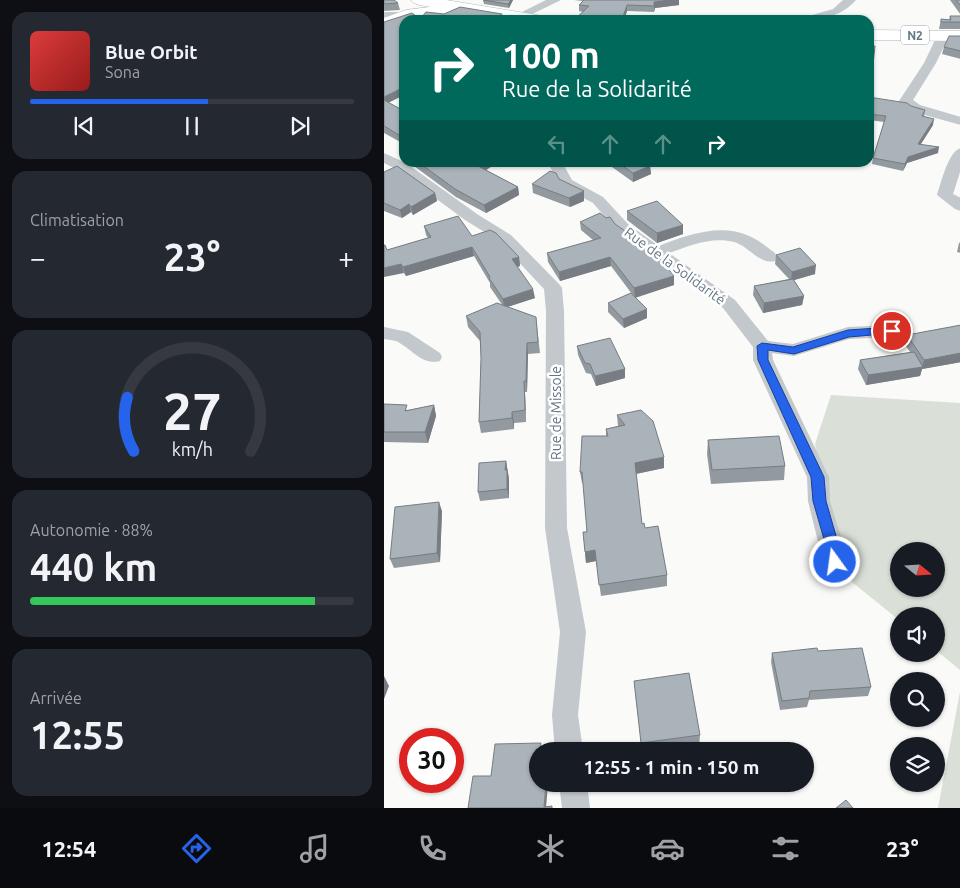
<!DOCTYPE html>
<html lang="fr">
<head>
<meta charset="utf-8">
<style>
  :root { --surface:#171b24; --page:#242831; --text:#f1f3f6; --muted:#9ea1a6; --line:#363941; --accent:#2563eb }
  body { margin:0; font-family:Ubuntu,sans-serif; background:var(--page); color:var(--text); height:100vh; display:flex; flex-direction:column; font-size:19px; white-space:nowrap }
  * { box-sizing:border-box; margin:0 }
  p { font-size:16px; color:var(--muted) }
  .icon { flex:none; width:28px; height:28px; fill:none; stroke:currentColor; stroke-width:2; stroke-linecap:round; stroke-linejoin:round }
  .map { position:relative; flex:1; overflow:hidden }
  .side { display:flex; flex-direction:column; gap:12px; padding:12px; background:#0d0f14; width:384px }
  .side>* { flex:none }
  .top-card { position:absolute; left:15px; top:15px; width:475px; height:152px; border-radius:15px; box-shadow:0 1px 4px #0004; background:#00695c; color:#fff; overflow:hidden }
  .needle { width:32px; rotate:108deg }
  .tools { position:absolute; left:506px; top:542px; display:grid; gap:10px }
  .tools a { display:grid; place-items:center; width:55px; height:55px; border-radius:50%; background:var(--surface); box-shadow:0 1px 4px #0004; font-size:25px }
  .speed { position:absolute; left:15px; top:728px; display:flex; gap:10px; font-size:25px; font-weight:700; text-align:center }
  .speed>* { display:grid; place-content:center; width:65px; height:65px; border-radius:50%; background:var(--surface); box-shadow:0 1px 4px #0004; line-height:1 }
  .speed .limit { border:8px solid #d22; background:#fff; color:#111 }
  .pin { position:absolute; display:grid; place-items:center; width:42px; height:42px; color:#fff; margin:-21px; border:2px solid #fff; border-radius:50%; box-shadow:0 1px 5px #0007 }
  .me { position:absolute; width:55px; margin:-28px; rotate:346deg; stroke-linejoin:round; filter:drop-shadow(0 0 4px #0008) }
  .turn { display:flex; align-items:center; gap:18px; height:105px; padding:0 20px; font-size:22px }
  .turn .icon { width:65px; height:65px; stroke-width:2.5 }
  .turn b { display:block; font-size:35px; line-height:42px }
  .lanes { display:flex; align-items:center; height:48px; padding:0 20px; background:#0003; justify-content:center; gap:25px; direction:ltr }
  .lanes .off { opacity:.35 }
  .big { font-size:38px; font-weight:700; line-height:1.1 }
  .side .tile { flex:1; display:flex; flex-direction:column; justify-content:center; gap:8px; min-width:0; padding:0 18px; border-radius:15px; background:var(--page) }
  .side .dial { align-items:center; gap:0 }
  .dial svg { height:130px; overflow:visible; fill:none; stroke:var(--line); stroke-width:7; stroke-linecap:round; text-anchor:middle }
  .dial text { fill:var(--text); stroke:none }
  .song { display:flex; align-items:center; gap:15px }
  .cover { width:60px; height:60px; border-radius:8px; background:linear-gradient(135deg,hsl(0 70% 55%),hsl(0 70% 35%)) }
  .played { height:5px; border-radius:2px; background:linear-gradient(90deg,var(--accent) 55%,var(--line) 55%) }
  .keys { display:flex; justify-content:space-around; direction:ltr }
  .heat { display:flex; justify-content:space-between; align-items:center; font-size:28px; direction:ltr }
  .charge { height:8px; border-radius:4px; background:linear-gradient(90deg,#34c759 88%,var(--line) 0) }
  .trip { position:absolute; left:145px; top:742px; width:285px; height:50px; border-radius:25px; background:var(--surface); box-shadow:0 1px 4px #0004; font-weight:700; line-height:50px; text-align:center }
  .dock { display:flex; height:80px; justify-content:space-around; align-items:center; background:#090b0e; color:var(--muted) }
  .dock .icon { width:35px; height:35px }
  .dock .current { color:var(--accent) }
  .dock b { font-size:22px; color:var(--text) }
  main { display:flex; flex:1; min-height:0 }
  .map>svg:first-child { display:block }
  .green { fill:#dadfd7; fill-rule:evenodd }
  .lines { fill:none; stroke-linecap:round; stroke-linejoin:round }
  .secondary-casing { stroke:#b3babf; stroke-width:1 }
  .highway-casing { stroke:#b4b9bd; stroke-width:1 }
  .street { fill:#c3c8cc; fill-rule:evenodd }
  .secondary { fill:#fff; fill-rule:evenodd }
  .highway { fill:#fff; fill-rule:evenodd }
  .wall { fill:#929a9f }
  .shaded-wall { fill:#777d82 }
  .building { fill:#aab3b9; stroke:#777d82 }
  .route { fill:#2563eb; stroke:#184099 }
  .labels { text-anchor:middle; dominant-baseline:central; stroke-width:5; stroke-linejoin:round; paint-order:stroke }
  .shield { fill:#fff; stroke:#939fa8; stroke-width:1 }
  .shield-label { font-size:12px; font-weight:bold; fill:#657683 }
  .street-label { font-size:14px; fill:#657683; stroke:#fff }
</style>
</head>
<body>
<main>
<section class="side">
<div class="tile">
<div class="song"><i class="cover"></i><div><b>Blue Orbit</b><p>Sona</p></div></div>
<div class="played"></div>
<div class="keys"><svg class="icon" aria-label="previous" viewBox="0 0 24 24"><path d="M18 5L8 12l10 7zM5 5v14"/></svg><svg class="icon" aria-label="pause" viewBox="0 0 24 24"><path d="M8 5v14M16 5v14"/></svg><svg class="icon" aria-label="next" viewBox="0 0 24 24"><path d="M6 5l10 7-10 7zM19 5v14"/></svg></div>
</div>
<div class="tile"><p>Climatisation</p>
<div class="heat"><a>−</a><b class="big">23°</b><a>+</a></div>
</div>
<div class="tile dial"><svg viewBox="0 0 100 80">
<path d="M14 69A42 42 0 1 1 86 69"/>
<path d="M14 69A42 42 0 0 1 10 36" stroke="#2563eb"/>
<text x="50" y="56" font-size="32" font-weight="700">27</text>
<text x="50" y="72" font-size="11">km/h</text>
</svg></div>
<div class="tile"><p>Autonomie · 88%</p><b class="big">440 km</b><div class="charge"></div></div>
<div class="tile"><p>Arrivée</p><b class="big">12:55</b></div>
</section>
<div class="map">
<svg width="577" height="808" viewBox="0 0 577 808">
  <rect width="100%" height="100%" fill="#fafaf8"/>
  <!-- green -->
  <path class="green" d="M447 395 576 403V670L553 651 552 616H515V620L448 566 431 444ZM515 551H552V589H515Z
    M576 692V808H554Z"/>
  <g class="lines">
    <!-- secondary casing -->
    <g class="secondary-casing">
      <path id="secondary" d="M77 3 82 5 85 8 82 11 20 20 0 28V18L22 10Z"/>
    </g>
    <!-- highway casing -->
    <g class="highway-casing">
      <path id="highway" d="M27 0H62L153 15 159 17 161 20H125L35 5 30 3Z
        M485 30 577 31V41L485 40Z"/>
    </g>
    <!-- street -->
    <path class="street" d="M162 0H177L138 19H130L128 17Z
      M459 0H472C457 17 437 20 416 20L418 18 449 9Z
      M0 12H22L28 15 22 18H0Z
      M559 32 565 36 552 63 529 100 536 105 577 117V125L526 111 515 101 540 63 553 36Z
      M577 148V169L569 194 577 198V211L571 209 553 195C557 184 564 151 577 148Z
      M0 153 22 163 93 214 127 235 175 284 178 288 180 311 183 528 202 632 194 715 199 751H171L168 715 176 632 161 528 162 311 160 289 115 241 81 220 12 169 0 163Z
      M163 162H178L188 180 219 197 245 225 275 246C303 235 336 223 365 236 375 240 383 247 391 253L393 257 391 261C375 265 365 246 350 242 328 236 305 246 285 253L351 300 384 341 409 344 464 327 508 325 515 327 517 331 515 335 508 337 465 339 410 356 388 353 389 360 445 477 446 501 462 553 463 562 459 569 451 572 443 569 439 562 424 501 423 477 369 360V347L339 308 233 231 209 203 177 186Z
      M0 327 24 332 56 353 58 357 56 361C38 366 27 348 12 341 9 340 4 340 0 339Z
      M175 784H203L206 808H178Z"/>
    <!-- secondary -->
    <use href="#secondary" class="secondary"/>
    <!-- highway -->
    <use href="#highway" class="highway"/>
  </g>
  <!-- wall -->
  <path class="wall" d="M0 0 14 3 16 10 0 11Z
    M99 0H129L125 8 100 4Z
    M190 0H295V5L271 8 270 12 243 11 240 20H190L199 12 195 11V5L199 1Z
    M566 0H577V15Z
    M60 14H118L20 20 5 103 20 111V144L0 133V22L36 19Z
    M566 16H577V29H555L557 19 565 20Z
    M577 36V59L558 54 560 47Z
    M485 45 491 46 486 83 485 82Z
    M485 97 541 110 540 117 549 125 537 144 554 153 523 163 519 171 488 164 489 158 500 122 485 120Z
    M29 162H114L102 170 134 187 135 195 102 213 72 197 30 166Z
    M221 162H261L266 166 267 174 249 182Z
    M0 172 51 193 53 201 29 215 27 212 18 218 0 211Z
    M175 179 200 201 186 207 149 193 148 184Z
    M243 211 299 225V234L273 243 243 220Z
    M196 222 290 285 251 297 263 318 240 328 224 312V303L248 294 227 266 176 281 164 262 163 253 209 240 197 230Z
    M40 226 88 236 135 257 136 266 133 267 151 298 123 307 152 317 156 353 144 354 143 392H141L142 422 130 423V429L97 433 95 422 97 358 96 341 84 327 82 316 119 306 106 287V283L90 256 22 276 3 250 44 238 42 235Z
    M577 242V253L573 252 575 243Z
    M392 255 431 274 410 280 420 296 418 305 379 313 369 295 370 286 405 279 391 264Z
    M577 325V362L538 369 536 376 482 385 474 369 476 360 526 352 521 345 523 335Z
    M193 346 241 369V378L212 386 207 374 202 373 194 355Z
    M0 404 24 410 50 405 52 416 44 443 0 442Z
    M233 415 280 468 252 474 258 524 283 575V586L217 596 212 561 202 563 199 532H203L199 483H198L196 472 222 436V429L234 426Z
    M324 440 401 466 400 480 327 484 323 454Z
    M122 461 125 479V498L96 501 94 492Z
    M58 511 56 562 10 568 6 559Z
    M434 651 487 687 484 696 425 700 423 707 396 710 387 662 388 653Z
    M250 681 316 735 315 747 285 751H258Z"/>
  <!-- shaded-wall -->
  <path class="shaded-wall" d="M127 0H129L125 8 124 4Z
    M287 0H295V5L271 8 270 12V2Z
    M243 5V11L240 20H238Z
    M118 14 119 20H115Z
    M20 87V95L0 105V97Z
    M550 119 549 125 533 150 534 144Z
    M555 147 554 153 523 163 519 171 521 164 524 157Z
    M99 162H114L96 174 94 166Z
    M266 166 267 174 249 182V173Z
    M134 187 135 195 102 213 100 205Z
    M200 191V201L186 207 185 198Z
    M51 193 53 201 29 215 27 207Z
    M25 204 27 212 18 218 16 210Z
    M299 225V234L273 243V233Z
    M88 247 90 256 22 276 19 267Z
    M135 257 136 266 129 268 128 259Z
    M226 257 227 266 176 281 175 272Z
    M17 264 20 273 0 277V268Z
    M432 265 431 274 407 281 408 272Z
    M290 276V285L251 298 250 288Z
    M149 289 151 298 120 308 119 299Z
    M420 296 418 305 379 313 380 303Z
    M263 309V318L240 328 239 319Z
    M143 343 144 354 143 392 142 381Z
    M577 353V362L538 369 536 376 482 385 484 375 538 367 540 360Z
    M241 369V378L212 386 211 376Z
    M140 381 141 392 142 422 141 410Z
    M50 405 52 416 44 443 41 432Z
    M128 412 130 423V429L128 418Z
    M280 457V468L251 474V463Z
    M122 461 125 479V498L123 489 121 470Z
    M55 502 58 511 56 562 53 553Z
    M211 550 212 561 202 563 201 552Z
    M0 676 5 686 0 699Z
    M162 784H164L162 808H160Z"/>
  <!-- building -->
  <path class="building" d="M0 0H10L14 3 0 4Z
    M99 0H127L124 4Z
    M200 0H287L270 2V6L243 5 238 20H190L205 6 195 5Z
    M572 0H577V6Z
    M76 7 118 14 115 20H20V87L0 97V22L28 13 36 19 42 12 60 14Z
    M566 16H577V22H557V19L567 20Z
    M565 36H577V51L560 47Z
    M485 45 491 46 488 74H485Z
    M485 97 523 103 527 106 541 110 538 116 550 119 534 144 555 147 524 157 521 164 489 158 502 116 485 114Z
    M0 100 20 111V138L0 126Z
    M34 162H99L94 166 134 187 100 205 71 189Z
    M233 162H261L266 166 249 173Z
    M13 166 51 193 27 207 25 204 16 210 0 203V172Z
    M166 171 172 173 175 179 200 191 185 198 148 184Z
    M273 201 299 225 273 233 243 211Z
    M216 213 222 218 226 217 231 224 270 251 290 276 250 288 226 257 175 272 163 253 217 238 196 222Z
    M74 216 88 236 106 230 112 233 135 257 128 259 149 289 119 299 105 278 106 277 88 247 19 267 17 264 0 268V245H1L3 250 47 237 40 226Z
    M416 248 432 265 408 272 392 255Z
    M409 279 420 296 380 303 370 286Z
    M247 293 263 309 239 319 224 303Z
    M113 303 152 317 154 342 143 343 142 381H140L141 410 128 412V418L95 422 97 358 96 332 82 316Z
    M577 325V353L540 360 523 335Z
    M226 338 241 369 211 376 206 364 201 363 193 346Z
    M530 352 539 367 484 375 476 360Z
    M0 404 23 405 21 411 50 405 41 432H0Z
    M257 410 269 421 280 457 251 463 258 524 260 523 261 528 274 526 283 575 215 585 211 550 201 552 199 532H203L198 472H196L198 436H224L222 429 241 425 233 415Z
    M395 436 401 466 328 470 324 440Z
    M122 461 121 470H123V489L94 492 95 463Z
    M55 502 53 553 6 559 11 507Z
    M433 648 434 651 478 648 487 687 426 691 425 698 398 701 388 653Z
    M305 673 316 735 257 743 250 681Z
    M157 743 156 751H154V784H162L160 807 168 806V808H84L89 776H107L111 744Z
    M462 800 469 808H452Z"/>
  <!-- route -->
  <path class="route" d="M508 327 511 328 513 331 511 333 465 337 410 354 384 350V360L440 477 442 501 457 553 455 566 451 567 446 566 444 553 429 501 427 477 374 360 373 346 378 343 409 347 464 330Z"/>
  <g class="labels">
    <!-- shield labels -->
    <rect class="shield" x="517" y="25.5" width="28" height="19" rx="4"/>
    <g class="shield-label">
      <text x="531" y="35">N2</text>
    </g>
    <!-- street labels -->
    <g class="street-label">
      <text transform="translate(291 266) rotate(36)">Rue de la Solidarité</text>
      <text transform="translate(172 413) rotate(-90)">Rue de Missole</text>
    </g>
  </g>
</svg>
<div class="tools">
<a><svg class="needle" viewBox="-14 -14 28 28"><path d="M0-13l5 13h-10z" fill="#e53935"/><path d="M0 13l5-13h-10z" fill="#9ea1a6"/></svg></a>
<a><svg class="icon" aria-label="sound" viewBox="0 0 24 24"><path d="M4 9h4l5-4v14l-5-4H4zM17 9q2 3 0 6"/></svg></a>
<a><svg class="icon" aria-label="search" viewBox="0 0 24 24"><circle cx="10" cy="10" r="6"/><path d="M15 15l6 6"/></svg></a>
<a><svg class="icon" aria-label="layers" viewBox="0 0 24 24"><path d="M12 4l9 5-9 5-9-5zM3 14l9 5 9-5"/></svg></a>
</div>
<div class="speed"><div class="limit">30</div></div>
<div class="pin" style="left:508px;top:331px;background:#d93025"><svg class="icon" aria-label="arrive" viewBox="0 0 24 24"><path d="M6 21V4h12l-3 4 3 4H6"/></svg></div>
<svg class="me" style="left:451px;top:562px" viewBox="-20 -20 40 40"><circle r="17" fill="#2563eb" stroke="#fff" stroke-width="3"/><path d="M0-11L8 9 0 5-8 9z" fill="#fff"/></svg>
<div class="trip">12:55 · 1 min · 150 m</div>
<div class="top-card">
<div class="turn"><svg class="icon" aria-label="right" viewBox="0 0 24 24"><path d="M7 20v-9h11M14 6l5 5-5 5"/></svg><div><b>100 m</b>Rue de la Solidarité</div></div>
<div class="lanes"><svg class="icon off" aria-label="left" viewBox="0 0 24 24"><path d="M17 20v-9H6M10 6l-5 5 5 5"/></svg><svg class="icon off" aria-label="ahead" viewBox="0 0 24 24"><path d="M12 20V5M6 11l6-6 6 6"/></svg><svg class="icon off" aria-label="ahead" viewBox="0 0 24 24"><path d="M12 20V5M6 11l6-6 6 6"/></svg><svg class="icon" aria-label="right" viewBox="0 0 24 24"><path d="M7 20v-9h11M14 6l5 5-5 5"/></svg></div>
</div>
</div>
</main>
<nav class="dock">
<b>12:54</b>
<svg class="icon current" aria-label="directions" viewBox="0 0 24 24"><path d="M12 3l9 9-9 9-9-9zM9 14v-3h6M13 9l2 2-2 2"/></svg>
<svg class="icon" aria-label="music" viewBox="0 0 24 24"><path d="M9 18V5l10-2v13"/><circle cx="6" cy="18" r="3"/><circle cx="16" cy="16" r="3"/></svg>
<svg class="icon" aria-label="phone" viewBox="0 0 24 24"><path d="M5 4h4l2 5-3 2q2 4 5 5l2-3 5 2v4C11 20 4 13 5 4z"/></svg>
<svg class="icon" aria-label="climate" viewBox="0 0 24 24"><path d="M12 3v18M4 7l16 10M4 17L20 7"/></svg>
<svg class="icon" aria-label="car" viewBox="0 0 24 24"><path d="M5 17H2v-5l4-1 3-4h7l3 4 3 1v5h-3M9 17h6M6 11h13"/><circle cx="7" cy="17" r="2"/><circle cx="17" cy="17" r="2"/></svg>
<svg class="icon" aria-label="filters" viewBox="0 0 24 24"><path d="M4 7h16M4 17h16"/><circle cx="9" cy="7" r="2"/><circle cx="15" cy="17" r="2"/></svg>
<b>23°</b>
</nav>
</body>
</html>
